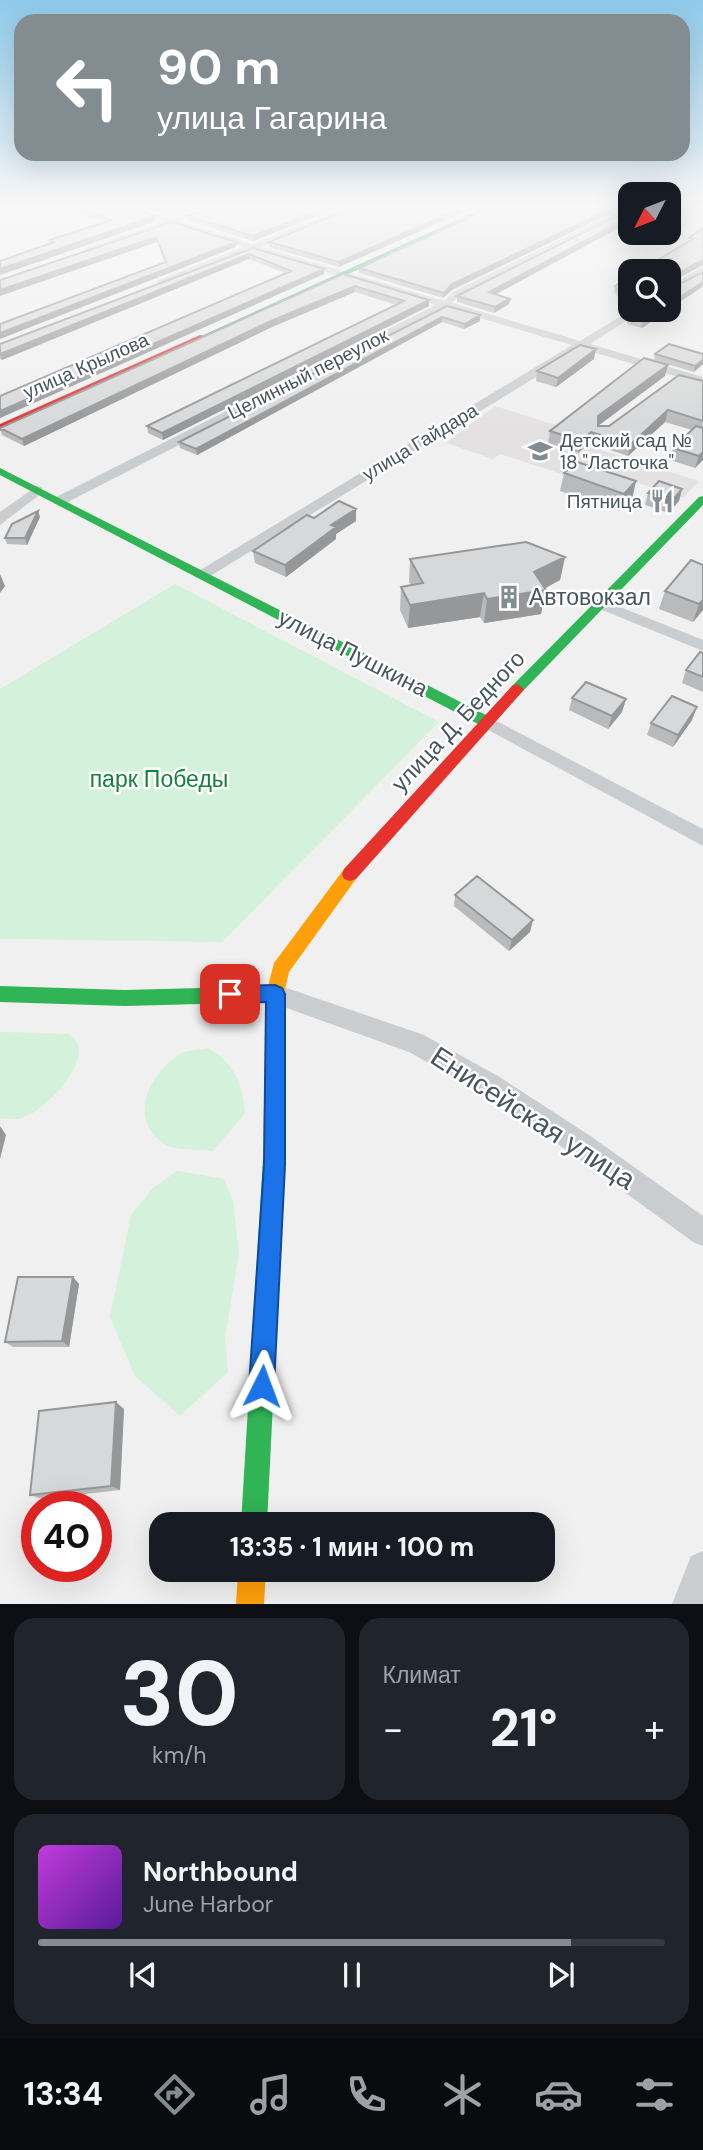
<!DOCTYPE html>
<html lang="ru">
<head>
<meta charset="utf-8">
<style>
  :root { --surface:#171b24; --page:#20242c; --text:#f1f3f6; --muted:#9ea1a6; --line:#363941; --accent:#828c91 }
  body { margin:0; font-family:"DM Sans",sans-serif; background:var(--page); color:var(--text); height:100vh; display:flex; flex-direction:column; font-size:26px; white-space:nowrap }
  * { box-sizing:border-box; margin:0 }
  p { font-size:23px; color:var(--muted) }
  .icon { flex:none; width:38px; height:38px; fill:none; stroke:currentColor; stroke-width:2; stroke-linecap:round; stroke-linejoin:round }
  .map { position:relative; height:1604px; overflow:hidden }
  .side { display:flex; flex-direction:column; gap:14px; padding:14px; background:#0d0f14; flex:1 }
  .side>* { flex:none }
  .banner { position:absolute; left:14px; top:14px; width:676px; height:147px; border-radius:21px; box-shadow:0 7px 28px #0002; background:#828c91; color:#fff; overflow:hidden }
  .needle { width:46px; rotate:228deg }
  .controls { position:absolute; left:618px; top:182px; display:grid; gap:14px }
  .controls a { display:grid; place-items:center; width:63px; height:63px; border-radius:14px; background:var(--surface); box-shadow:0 7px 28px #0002; font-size:35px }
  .speed { position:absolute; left:21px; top:1491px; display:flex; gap:14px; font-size:35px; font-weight:700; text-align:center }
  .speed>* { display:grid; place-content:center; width:91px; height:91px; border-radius:50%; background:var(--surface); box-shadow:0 7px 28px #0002; line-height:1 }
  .speed .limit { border:10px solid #d22; background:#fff; color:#111 }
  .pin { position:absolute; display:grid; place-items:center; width:60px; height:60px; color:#fff; margin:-30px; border-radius:14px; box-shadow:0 4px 10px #0006 }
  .me { position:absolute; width:77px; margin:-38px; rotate:3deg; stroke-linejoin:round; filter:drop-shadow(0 0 5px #0008) }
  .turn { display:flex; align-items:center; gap:24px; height:147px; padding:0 28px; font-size:32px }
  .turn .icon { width:91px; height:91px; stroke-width:2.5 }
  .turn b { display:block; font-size:49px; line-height:60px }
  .big { font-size:52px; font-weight:700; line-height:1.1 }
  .side .widget { flex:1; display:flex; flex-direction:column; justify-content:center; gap:10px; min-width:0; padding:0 24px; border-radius:21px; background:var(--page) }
  .side .dial { align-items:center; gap:0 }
  .dial b { font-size:91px; line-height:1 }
  .song { display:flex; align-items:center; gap:21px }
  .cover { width:84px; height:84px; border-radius:10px; background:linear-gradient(135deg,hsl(290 70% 55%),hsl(270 70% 35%)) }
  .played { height:7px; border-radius:4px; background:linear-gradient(90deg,var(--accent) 85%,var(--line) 85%) }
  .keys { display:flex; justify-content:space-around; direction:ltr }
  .heat { display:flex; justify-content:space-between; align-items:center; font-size:38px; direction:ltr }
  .side .tiles { flex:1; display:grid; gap:14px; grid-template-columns:1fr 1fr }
  .widget:last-child { grid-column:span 2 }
  .trip { position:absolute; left:149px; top:1512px; width:406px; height:70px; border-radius:21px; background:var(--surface); box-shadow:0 7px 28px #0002; font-weight:700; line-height:70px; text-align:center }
  .tabs { display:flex; height:112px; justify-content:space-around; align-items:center; background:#090b0e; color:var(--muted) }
  .tabs .icon { width:49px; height:49px }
  .tabs .selected { color:var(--accent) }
  .tabs b { font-size:32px; color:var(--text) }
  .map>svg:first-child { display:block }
  .education { fill:#e3e1e2 }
  .green { fill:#d4f1db }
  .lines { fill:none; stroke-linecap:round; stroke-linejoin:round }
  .street { fill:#cacdcf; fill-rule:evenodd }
  .fast { fill:#30b455; fill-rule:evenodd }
  .slow { fill:#ff9f0a; fill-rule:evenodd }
  .jam { fill:#e5322d; fill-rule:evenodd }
  .wall { fill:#b9babb }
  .shaded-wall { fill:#969798 }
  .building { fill:#d7d8d9; stroke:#969798; stroke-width:2 }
  .route { fill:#1a73e8; stroke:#114b97; stroke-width:2 }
  .labels { text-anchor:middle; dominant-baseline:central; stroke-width:5; stroke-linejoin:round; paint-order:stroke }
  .far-street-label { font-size:19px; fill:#47565e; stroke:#fff }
  .far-poi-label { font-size:19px; fill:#47565e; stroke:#fff; text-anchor:start }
  .poi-label { font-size:23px; fill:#47565e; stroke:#fff; text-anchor:start }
  .street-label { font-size:23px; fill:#47565e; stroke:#fff }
  .park-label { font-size:23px; fill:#15823c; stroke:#fff }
  .near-street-label { font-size:28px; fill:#47565e; stroke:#fff }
</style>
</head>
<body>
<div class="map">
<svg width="703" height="1604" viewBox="0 0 703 1604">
  <rect width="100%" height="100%" fill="#f1f0f0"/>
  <!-- education -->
  <path class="education" d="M495 406 609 442 601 450 699 481 683 498 581 464 568 476 500 454 493 459 446 443Z"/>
  <!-- green -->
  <path class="green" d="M175 584 439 722 222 942 0 939V689Z
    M0 1032 69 1034C72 1036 75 1038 77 1042 89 1065 43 1113 22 1118 16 1120 7 1118 0 1119Z
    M207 1048C234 1062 243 1084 245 1113L213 1151C200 1149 175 1151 164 1144 127 1118 149 1074 180 1054 187 1050 199 1050 207 1048Z
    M177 1171 224 1179 233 1201 239 1253 225 1339 228 1372 180 1416 135 1376 110 1317 131 1215 153 1188Z"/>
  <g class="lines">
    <!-- street -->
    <path class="street" d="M119 205C137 205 159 219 174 218 191 216 205 205 223 205L181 221 252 244 353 205H365L261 247 444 301 453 292 630 205V210L459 296 452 303 580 341 631 310H643L590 344 703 377V384L582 349 207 578H197L194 575 197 572 572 345 446 308 64 504H54V498L436 305 253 250 163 285H157V281L244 247 173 224 87 252V248L164 221Z
      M703 267V274L668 294V287Z
      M37 486 42 487V493L0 525V512Z
      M600 599 703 640V651L595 607 592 604Z
      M485 715 703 829V846L479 725 476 721Z
      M275 984 424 1035 498 1076 589 1135 703 1216V1246L693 1242 571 1153 480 1092 409 1052 267 1001 264 994 267 987Z
      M703 1551V1604H672L691 1556Z"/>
    <!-- fast -->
    <path class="fast" d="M490 205H499L206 339 199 337Z
      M0 468 490 717 492 721 490 725H480L0 475Z
      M703 496V505L522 692H512L510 689 512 686 699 497Z
      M0 986 125 990 275 986 282 988 284 994 282 1000 275 1002 125 1006 0 1002Z
      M274 1148 281 1152 285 1159 267 1524H241L263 1159 267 1152Z"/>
    <!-- slow -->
    <path class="slow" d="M350 867 356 869 358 874 356 879 289 972 284 994 285 1159 281 1166 274 1170 267 1166 263 1159 266 994 274 963 344 869Z
      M238 1570H266L264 1604H236Z"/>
    <!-- jam -->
    <path class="jam" d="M200 335 207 337 0 431V424Z
      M517 684 524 689 522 692 356 879 350 881 344 879 342 874 344 869 512 686Z"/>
  </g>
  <!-- wall -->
  <path class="wall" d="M78 205H125L155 216 156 221 0 275V261L49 244V240L105 222 77 213 76 208 82 206Z
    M128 205H212L174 215Z
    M345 205 253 241 189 221 188 216Z
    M359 205 339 267 269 247V242Z
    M630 209V222L495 294 510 299 509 304 494 313 457 302V296Z
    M253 248 324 274 0 418V396L285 273 249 259 2 360 0 359V344Z
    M359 268 452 290 443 298 359 273Z
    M343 274 429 300V306L163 440 148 433 147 426 396 305 355 292 272 327 24 446 2 435 0 428Z
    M630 276V310H626L614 291 615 286Z
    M447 306 480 321 464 329 442 322 197 455 180 448 179 442Z
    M641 310H668L642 328 627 324 628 318Z
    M655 354H703L694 372 654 360Z
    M594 359 556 387 536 381 537 371Z
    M665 376 598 426H609L703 381V460L695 468 670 460 673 448 692 430 665 422 628 456 589 443 578 453 548 443 550 431Z
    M564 473 636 481 632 499 619 511 560 491Z
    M682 489 679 501 668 513 645 505 648 493Z
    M38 511 40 517 27 545 7 544 5 538Z
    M314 518 356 521 336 534V539L286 577 255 563 253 551Z
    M565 557 560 580 545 588 541 614 484 623 480 617 408 628 400 610 401 587 411 585 409 582 410 559Z
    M703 565V610L693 622 659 609 665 591Z
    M703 653V692L682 683 686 670Z
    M572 698 626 699 622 712 608 729 569 710Z
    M692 720 673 747 647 735 651 723Z
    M455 895 530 932 509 951 454 906Z
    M73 1277 79 1284 69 1347H13L5 1342Z
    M124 1409 120 1490 42 1499 30 1495Z"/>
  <!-- shaded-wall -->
  <path class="shaded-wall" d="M193 205H212L174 215 173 211Z
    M333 205H345L253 241V236Z
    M468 205H479L339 267V262Z
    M619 205H628L452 290 443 298 444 293 452 284Z
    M155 216 156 221 0 275V269Z
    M630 217V222L489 298V292Z
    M156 237 157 242 0 296V290Z
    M236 242V247L0 339V333Z
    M249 254V259L2 360 0 354Z
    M703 260V265L668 284V279Z
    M324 269V274L0 418V411Z
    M703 282 702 287 668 310V305Z
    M355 286V292L272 327 24 446 22 439 271 321Z
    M510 299 509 304 494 313 495 307Z
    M429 300V306L163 440 162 433Z
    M661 310H668L642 328 643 322Z
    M480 315V321L464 329 465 324Z
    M442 317V322L197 455 196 449Z
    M596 349 594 359 556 387 558 378Z
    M703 360V364L694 372 695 366Z
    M668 365 665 376 595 428 598 416Z
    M668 410 665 422 628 456 631 444Z
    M591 432 589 443 578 453 581 441Z
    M703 452V460L695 468 699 456Z
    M636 481 632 499 619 511 624 494Z
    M682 489 679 501 668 513 672 501Z
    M356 509V521L336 534V539L286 577 285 565 331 525Z
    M38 511 40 517 27 545 25 538Z
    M565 557 560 580 538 592 546 590 541 614 484 623 487 599 534 572Z
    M0 574 5 586 0 593Z
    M484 593 480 617 408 628 410 605Z
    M703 600V610L693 622 699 604Z
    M626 699 622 712 608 729 612 716Z
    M697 707 692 720 673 747 678 735Z
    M533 920 530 932 509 951 512 940Z
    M0 1126 6 1135 0 1159Z
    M73 1277 79 1284 69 1347 62 1341Z
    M116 1402 124 1409 120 1490 111 1486Z"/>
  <!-- building -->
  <path class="building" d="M85 205H125L155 216 0 269V261L54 242 49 240 112 220 76 208Z
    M149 205H193L173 211Z
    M216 205H333L253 236 188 216Z
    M359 205H468L339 262 269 242Z
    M498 205H619L452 284 444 293 359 268Z
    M630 209V217L489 292 510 299 495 307 457 296Z
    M172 222 236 242 0 333V324L166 262 156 237 0 290V280Z
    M703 228V260L668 279V271H639L693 239 689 238Z
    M253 248 324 269 0 411V396L291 271 249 254 0 354V344Z
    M703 272V282L668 305V290Z
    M343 274 429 300 162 433 147 426 404 301 355 286 271 321 22 439 0 428Z
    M630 276V304H627L615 286Z
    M447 306 480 315 465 324 442 317 196 449 179 442Z
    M641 310H661L643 322 628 318Z
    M669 344 703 354V360L695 366 655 354Z
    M580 345 596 349 558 378 537 371Z
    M644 358 668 365 598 416V426H609L679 375 703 381V421L668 410 631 444 591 432 581 441 550 431Z
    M696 426 703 428V452L699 456 673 448Z
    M577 462 636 481 624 494 564 473Z
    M659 481 682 489 672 501 648 493Z
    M339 501 356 509 331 525 336 527 285 565 253 551 307 515 314 518Z
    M38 511 25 538H5L12 524Z
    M526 542 565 557 534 572 546 590 487 599 484 593 410 605 401 587 423 583 410 559Z
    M691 560 703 565V600L699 604 665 591Z
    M700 652 703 653V677L686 670Z
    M586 682 626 699 612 716 572 698Z
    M672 696 697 707 678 735 651 723Z
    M477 876 533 920 512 940 455 895Z
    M18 1277H73L62 1341 5 1342Z
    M116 1402 111 1486 30 1495 39 1411Z"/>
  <!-- sky -->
  <linearGradient id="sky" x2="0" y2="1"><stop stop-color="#8ecaeb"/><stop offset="0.48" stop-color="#f9f8f8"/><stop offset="1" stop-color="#f9f8f8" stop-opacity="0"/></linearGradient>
  <rect width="703" height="430" fill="url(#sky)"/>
  <!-- route -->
  <path class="route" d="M275 985 282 988 285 994V1165L274 1386 271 1395 262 1399 253 1395 249 1386 264 1165 266 1002 230 1003 223 1000 221 994 223 988 230 986Z"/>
  <!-- icons -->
  <defs>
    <g id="school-bare" transform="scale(1.89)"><path d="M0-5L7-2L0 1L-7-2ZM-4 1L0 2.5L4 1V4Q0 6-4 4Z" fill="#828c91" stroke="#fff" stroke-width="2.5" paint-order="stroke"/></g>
    <g id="restaurant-bare" transform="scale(1.89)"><path d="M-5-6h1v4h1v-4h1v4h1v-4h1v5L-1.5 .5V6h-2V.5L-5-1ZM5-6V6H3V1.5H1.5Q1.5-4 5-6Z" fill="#828c91" stroke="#fff" stroke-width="2.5" paint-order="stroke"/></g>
    <g id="building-bare" transform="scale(1.89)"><path d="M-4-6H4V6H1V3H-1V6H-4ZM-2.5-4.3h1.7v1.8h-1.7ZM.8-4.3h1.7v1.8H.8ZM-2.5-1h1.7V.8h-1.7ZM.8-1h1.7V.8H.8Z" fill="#828c91" stroke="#fff" stroke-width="2.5" paint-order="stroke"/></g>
  </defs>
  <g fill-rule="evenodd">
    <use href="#school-bare" x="540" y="451"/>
    <use href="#restaurant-bare" x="662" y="501"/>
    <use href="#building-bare" x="509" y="597"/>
  </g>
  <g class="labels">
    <!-- far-street labels -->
    <g class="far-street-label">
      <text transform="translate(86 366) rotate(-24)">улица Крылова</text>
      <text transform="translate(308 374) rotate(-27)">Целинный переулок</text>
      <text transform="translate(420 442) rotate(-31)">улица Гайдара</text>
    </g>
    <!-- far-poi labels -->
    <g class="far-poi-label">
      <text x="560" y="440">Детский сад №<tspan x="560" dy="22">18 "Ласточка"</tspan></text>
      <text x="642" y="501" text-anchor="end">Пятница</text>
    </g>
    <!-- poi labels -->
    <g class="poi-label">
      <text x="529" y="597">Автовокзал</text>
    </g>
    <!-- street labels -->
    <g class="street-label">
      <text transform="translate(353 653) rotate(27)">улица Пушкина</text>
      <text transform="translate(458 721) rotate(-47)">улица Д. Бедного</text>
    </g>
    <!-- park labels -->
    <g class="park-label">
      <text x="159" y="779">парк Победы</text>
    </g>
    <!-- near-street labels -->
    <g class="near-street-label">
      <text transform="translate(533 1118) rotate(33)">Енисейская улица</text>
    </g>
  </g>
</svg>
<div class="controls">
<a><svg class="needle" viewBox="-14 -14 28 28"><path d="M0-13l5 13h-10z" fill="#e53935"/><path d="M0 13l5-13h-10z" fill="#9ea1a6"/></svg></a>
<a><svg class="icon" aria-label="search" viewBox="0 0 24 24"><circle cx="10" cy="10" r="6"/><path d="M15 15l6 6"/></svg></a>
</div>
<div class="speed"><div class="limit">40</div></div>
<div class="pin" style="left:230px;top:994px;background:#d93025"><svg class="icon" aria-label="arrive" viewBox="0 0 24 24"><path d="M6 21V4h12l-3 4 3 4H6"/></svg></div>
<svg class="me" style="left:262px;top:1386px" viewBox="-20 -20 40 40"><path d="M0-17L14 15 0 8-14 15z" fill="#1a73e8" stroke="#fff" stroke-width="4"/></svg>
<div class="trip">13:35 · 1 мин · 100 m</div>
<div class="banner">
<div class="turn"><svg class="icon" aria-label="left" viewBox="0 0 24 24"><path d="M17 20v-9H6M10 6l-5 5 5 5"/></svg><div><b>90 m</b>улица Гагарина</div></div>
</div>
</div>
<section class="side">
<div class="tiles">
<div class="widget dial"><b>30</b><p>km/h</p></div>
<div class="widget"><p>Климат</p>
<div class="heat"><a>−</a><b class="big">21°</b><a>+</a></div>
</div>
<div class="widget">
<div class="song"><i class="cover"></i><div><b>Northbound</b><p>June Harbor</p></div></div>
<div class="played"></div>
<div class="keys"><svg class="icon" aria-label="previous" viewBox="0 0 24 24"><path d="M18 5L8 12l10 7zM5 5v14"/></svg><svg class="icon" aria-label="pause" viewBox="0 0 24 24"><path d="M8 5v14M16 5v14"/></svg><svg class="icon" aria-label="next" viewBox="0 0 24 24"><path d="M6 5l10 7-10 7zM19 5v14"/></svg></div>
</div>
</div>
</section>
<nav class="tabs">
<b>13:34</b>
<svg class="icon selected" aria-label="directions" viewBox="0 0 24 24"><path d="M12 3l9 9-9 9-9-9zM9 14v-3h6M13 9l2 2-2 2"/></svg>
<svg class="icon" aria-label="music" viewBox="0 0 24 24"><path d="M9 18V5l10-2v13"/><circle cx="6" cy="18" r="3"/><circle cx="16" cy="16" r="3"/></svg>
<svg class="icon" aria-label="phone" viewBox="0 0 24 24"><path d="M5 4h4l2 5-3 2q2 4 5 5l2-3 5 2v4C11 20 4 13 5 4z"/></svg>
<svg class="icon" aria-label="climate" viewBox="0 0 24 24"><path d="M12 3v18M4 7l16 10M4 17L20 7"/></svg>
<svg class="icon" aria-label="car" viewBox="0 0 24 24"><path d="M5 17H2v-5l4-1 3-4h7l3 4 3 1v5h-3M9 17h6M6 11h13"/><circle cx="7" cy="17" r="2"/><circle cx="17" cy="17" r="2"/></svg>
<svg class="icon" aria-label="filters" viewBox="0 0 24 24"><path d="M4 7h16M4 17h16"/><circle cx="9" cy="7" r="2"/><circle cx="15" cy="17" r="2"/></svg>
</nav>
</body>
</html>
